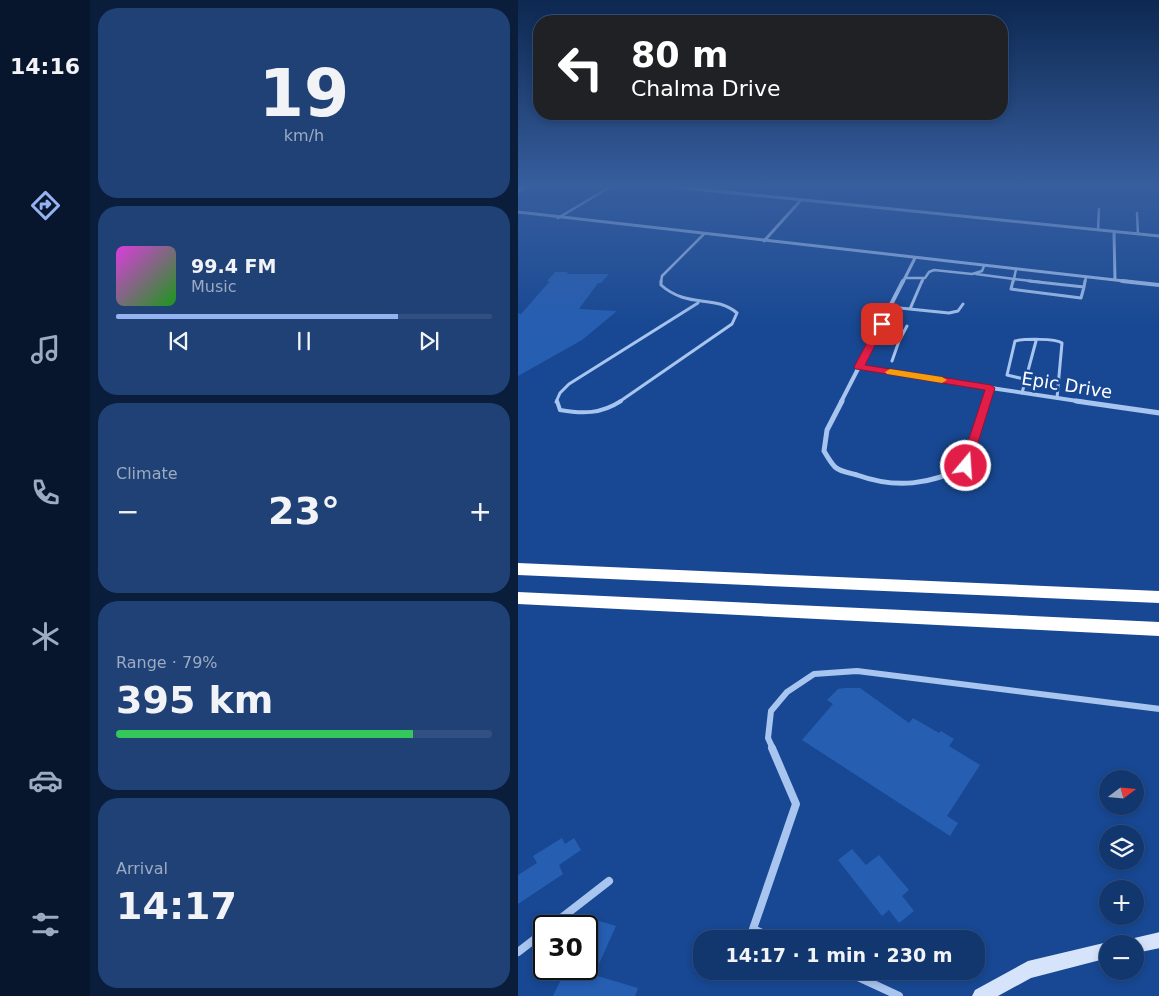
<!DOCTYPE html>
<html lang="en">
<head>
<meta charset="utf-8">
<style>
  :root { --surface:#12366e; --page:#1f4176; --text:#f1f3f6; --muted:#9cabc2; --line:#315081; --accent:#95b2f1 }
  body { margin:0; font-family:"DejaVu Sans",sans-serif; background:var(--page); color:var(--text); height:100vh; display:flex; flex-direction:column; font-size:19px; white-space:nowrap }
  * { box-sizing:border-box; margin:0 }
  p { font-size:16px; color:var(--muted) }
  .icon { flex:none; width:28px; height:28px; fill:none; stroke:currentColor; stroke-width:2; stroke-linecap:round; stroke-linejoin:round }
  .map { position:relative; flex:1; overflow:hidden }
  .drawer { display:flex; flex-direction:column; gap:8px; padding:8px; background:#0a1e3c; width:428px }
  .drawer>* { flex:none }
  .banner { position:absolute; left:15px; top:15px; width:475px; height:105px; border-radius:20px; box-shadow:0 2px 8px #0003,0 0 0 1px var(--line); background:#202124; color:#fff; overflow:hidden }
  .needle { width:32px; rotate:74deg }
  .tools { position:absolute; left:581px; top:770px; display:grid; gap:10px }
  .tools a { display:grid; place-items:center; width:45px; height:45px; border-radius:50%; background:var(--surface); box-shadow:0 2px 8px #0003,0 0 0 1px var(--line); font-size:25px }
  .speed { position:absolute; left:15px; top:915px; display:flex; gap:10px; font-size:25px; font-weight:700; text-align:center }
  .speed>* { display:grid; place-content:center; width:65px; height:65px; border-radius:50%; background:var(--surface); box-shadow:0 2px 8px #0003,0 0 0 1px var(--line); line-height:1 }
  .speed .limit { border:2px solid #111; border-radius:8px; background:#fff; color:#111 }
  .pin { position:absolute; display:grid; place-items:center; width:42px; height:42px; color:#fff; margin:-21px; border-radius:10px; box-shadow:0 2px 8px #0006 }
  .me { position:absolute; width:55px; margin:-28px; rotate:18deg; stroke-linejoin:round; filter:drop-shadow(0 0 4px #0008) }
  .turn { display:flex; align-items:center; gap:18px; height:105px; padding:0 15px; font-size:22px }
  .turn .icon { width:65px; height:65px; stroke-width:2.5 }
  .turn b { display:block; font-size:35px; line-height:42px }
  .big { font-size:38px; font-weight:800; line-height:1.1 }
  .drawer .card { flex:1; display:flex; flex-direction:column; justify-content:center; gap:8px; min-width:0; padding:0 18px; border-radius:20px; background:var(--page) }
  .drawer .dial { align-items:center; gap:0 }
  .dial b { font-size:65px; line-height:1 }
  .song { display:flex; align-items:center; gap:15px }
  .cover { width:60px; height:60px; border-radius:8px; background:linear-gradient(135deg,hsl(300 70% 55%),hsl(120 70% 35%)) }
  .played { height:5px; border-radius:2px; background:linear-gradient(90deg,var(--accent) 75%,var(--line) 75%) }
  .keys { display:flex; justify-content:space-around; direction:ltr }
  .heat { display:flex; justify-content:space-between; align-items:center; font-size:28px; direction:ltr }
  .charge { height:8px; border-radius:4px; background:linear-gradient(90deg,#34c759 79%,var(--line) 0) }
  .trip { position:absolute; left:175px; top:930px; width:292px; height:50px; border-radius:20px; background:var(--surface); box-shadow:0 2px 8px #0003,0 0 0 1px var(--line); font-weight:800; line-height:50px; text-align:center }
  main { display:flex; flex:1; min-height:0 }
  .menu { display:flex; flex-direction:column; width:90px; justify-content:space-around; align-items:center; background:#07162c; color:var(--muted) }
  .menu .icon { width:35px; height:35px }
  .menu .on { color:var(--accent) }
  .menu b { font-size:22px; color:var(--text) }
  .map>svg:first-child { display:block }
  .building { fill:#265eb2 }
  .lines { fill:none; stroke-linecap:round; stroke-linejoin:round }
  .lane-far2 { stroke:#a8c5f0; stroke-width:2.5 }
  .lane-far1 { stroke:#a8c5f0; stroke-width:3 }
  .lane { stroke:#a8c5f0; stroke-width:4 }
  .street-far4 { stroke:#a8c5f0; stroke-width:3 }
  .street-far3 { stroke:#a8c5f0; stroke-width:4 }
  .street-far2 { stroke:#a8c5f0; stroke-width:5 }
  .street-far1 { stroke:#a8c5f0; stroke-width:6 }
  .street { stroke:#a8c5f0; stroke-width:8 }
  .secondary { fill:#d6e4fb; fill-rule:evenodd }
  .highway { fill:#fff; fill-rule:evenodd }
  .route { fill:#e11d48; stroke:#92132f }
  .slow { fill:#f59e0b }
  .labels { text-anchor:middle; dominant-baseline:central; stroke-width:5; stroke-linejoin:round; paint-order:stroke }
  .street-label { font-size:18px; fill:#fff; stroke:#184893 }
</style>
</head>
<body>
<main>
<nav class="menu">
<b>14:16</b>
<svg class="icon on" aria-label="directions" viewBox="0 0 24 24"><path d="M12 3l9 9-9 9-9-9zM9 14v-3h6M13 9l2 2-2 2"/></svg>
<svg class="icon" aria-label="music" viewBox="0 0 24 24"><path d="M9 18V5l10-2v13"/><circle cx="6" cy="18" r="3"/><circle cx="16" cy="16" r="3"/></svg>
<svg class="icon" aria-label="phone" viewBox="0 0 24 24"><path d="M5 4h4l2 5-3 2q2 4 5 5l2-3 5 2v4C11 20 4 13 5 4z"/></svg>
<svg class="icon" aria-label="climate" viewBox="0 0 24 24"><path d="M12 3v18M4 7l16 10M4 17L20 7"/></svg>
<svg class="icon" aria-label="car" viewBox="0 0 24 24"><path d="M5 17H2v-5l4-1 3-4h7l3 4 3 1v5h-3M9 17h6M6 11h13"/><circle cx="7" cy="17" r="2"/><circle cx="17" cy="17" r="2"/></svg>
<svg class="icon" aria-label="filters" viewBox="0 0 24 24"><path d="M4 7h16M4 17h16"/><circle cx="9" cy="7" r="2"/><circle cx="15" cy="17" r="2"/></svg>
</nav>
<section class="drawer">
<div class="card dial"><b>19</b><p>km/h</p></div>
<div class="card">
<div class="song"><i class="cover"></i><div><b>99.4 FM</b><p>Music</p></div></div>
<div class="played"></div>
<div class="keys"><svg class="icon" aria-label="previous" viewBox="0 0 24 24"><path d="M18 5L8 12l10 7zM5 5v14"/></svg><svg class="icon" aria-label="pause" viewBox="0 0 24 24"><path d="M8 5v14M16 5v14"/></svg><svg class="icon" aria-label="next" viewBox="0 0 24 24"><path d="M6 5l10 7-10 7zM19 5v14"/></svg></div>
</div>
<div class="card"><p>Climate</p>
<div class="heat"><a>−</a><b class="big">23°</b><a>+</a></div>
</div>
<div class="card"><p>Range · 79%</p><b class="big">395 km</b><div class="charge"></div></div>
<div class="card"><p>Arrival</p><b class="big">14:17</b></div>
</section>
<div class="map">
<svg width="642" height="996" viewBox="0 0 642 996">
  <rect width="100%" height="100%" fill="#184893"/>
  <!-- building -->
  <path class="building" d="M37 272H50L48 274H91L83 283H80L61 309 99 311 64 340 0 376V313L3 314 32 281H29Z
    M327 688H342L391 723 395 718 421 733 423 731 436 739 431 746 462 765 429 816 440 823 432 836 284 740 315 704 309 700 320 689Z
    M44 838 47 844 56 838 63 850 41 865 45 874 0 904V875L19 863 15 856Z
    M334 849 348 865 361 855 391 890 384 896 396 911 381 923 371 910 364 916 320 860Z
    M71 918 98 926 76 975 120 988 117 996H35L48 969H69V923Z"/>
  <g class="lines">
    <!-- lane-far2 -->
    <path class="lane-far2" d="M619 213 620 234
      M40 218 92 187
      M580 230 581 209
      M498 269 496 279 522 282
      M458 274 496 279 495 282
      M387 278H407L411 272 416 270 454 274 464 271 466 266
      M143 282 144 276 186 234
      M404 282 405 279
      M567 282 568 277"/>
    <!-- lane-far1 -->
    <path class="lane-far1" d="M495 281 493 289 563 298 566 287
      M511 281 566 287 567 281
      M372 307 431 313 440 311 445 304
      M392 309 404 281
      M355 340 381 341 389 326
      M374 361 381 341
      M506 379 489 375 497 341C506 339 537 338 544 343L539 398
      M504 393 518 341
      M38 402 42 393 51 384 180 303
      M101 402 214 324 219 313C197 294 170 309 143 285V281"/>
    <!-- lane -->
    <path class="lane" d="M39 401 42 410C65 414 83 414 103 401"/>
    <!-- street-far4 -->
    <path class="street-far4" d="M157 187 642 236
      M0 212 615 282
      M596 232 597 280
      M246 241 283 200
      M385 282 397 258"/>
    <!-- street-far3 -->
    <path class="street-far3" d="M604 281 642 285
      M341 367 473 388
      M323 402 385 281
      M469 402 473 388 566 402"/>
    <!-- street-far2 -->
    <path class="street-far2" d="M324 401 309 430 306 451C309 456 313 463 317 467 323 472 332 473 339 475 378 489 412 485 448 466L469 401
      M558 401 642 413"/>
    <!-- street-far1 -->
    <path class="street-far1" d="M255 749 250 738 253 711 269 692 296 674 339 671 642 709"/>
    <!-- street -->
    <path class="street" d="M254 748 278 804 235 929 257 939
      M33 926 91 881
      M0 952 26 932
      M327 971 381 996"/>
    <!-- secondary -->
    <path class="secondary" d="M3 187H10L0 193V189Z
      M642 932V948L618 953V944H610L612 939Z
      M590 942 595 944H590V958L513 978 480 996H454L457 990 510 961Z"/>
    <!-- highway -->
    <path class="highway" d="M0 563 642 591V603L0 575Z
      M0 592 642 622V636L0 604Z"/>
  </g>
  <!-- sky -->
  <linearGradient id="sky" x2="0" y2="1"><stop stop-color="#0d2851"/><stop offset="0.57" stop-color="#375e9e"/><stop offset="1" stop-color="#375e9e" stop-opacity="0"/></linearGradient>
  <rect width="642" height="327" fill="url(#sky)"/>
  <!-- route -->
  <path class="route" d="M364 321 368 324 347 365 473 385 477 388 452 468 448 469 442 466 467 390 338 369 336 367 359 324Z"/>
  <!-- slow -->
  <path class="slow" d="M372 369 424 377 429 380 424 383 369 374 367 372Z"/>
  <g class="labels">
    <!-- street labels -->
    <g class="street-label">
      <text transform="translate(549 385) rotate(9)">Epic Drive</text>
    </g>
  </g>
</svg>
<div class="tools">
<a><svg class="needle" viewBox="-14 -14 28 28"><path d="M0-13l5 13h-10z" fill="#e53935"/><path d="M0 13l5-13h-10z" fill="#9cabc2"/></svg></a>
<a><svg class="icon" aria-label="layers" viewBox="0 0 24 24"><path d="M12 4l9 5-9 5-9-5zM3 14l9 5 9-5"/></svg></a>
<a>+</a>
<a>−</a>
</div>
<div class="speed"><div class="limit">30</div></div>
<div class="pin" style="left:364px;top:324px;background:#d93025"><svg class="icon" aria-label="arrive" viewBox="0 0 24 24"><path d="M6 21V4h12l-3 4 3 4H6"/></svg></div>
<svg class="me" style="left:448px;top:466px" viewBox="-20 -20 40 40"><circle r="17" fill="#e11d48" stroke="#fff" stroke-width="3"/><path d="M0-11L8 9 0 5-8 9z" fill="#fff"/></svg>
<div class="trip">14:17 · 1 min · 230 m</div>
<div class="banner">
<div class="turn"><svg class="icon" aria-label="left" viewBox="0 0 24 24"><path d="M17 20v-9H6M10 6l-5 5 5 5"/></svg><div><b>80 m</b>Chalma Drive</div></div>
</div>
</div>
</main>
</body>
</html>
